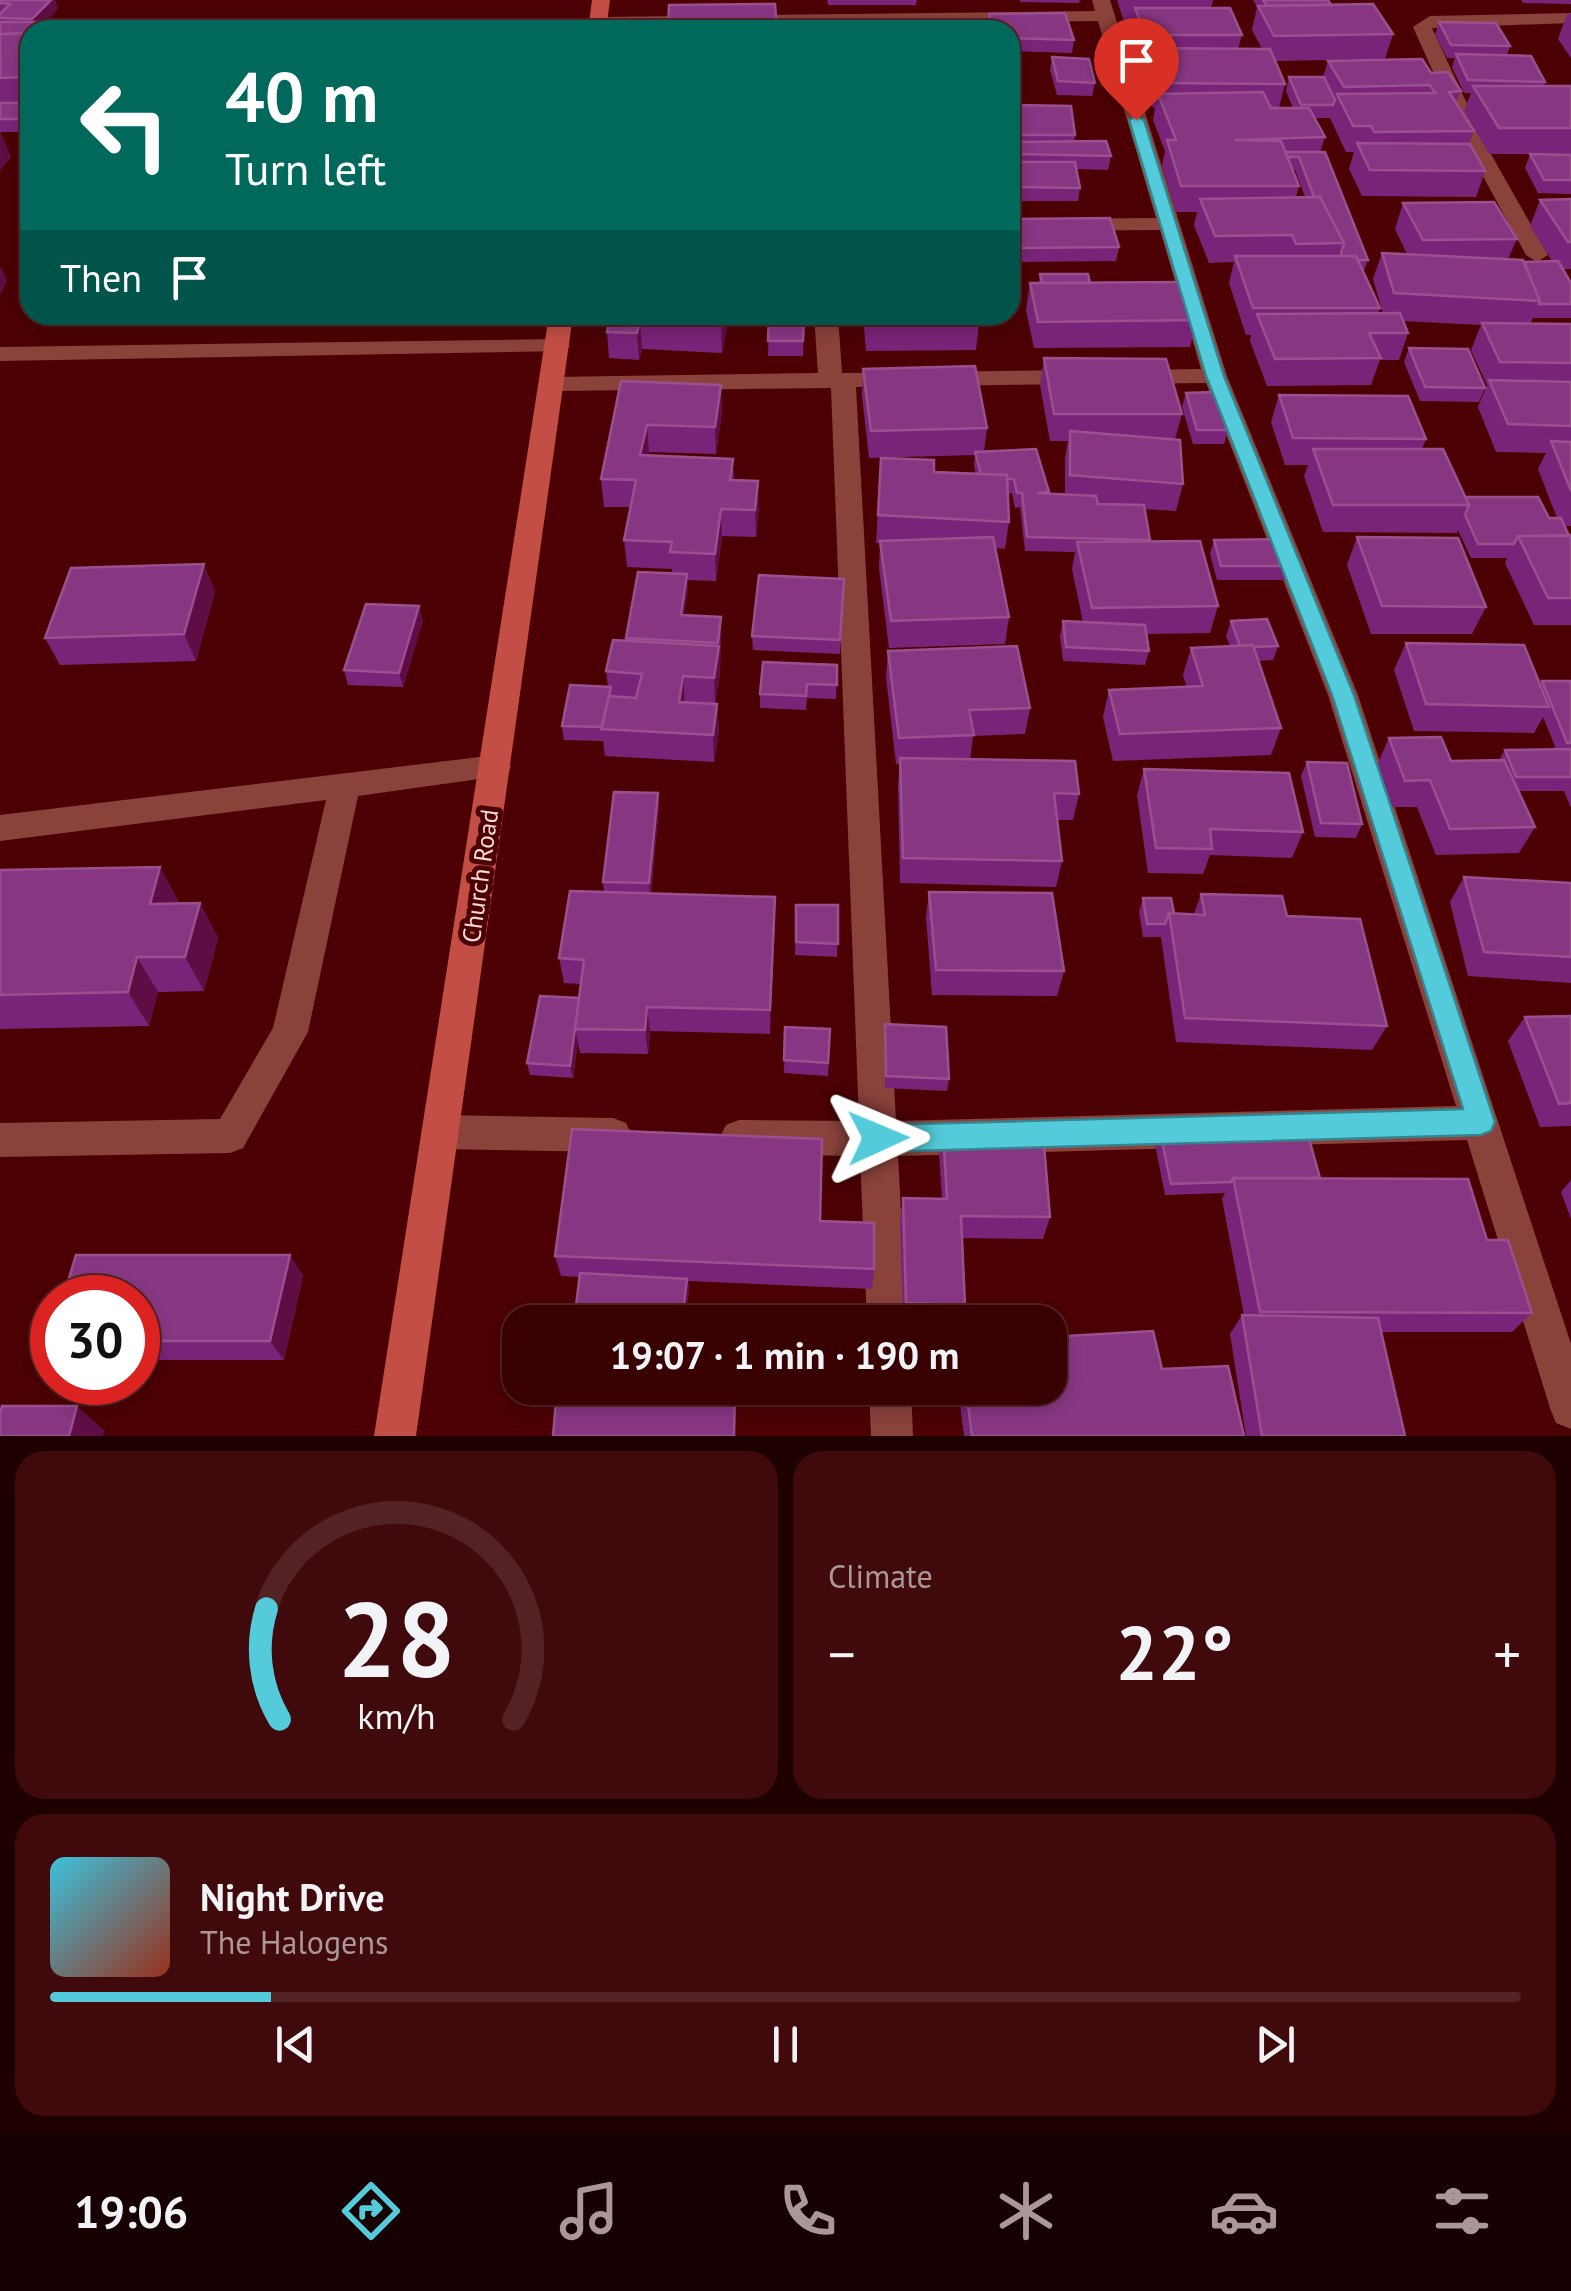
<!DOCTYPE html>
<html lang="en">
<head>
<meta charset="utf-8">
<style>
  :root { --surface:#390002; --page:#400a0c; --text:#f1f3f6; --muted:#ab9799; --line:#532224; --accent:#53cbda }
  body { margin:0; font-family:"PT Sans",sans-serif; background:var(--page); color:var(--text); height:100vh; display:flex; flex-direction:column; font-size:38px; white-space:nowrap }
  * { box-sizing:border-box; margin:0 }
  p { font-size:32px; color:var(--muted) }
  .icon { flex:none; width:55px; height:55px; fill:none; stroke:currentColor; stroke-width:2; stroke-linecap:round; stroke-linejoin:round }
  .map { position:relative; height:1436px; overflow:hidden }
  .drawer { display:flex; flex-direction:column; gap:15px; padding:15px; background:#1f0001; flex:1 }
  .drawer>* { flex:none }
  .banner { position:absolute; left:20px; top:20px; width:1000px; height:305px; border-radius:30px; box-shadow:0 5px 15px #0003,0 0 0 2px var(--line); background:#00695c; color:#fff; overflow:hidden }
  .speed { position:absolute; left:30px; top:1275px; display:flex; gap:20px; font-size:50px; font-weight:700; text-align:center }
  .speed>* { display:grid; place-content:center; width:130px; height:130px; border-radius:50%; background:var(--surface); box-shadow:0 5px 15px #0003,0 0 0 2px var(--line); line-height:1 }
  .speed .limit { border:15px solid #d22; background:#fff; color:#111 }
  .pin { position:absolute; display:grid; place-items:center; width:85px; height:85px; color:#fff; margin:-102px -42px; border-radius:50% 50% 50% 0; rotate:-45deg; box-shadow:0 0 10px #0007 }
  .pin .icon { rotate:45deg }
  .me { position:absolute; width:110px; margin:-55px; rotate:89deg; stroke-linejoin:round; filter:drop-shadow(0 0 8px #0008) }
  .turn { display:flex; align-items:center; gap:35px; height:210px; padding:0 40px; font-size:45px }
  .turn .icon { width:130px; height:130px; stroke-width:2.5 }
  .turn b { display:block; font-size:70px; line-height:85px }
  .then { display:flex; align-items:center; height:95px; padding:0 40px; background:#0003; gap:20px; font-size:38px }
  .big { font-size:75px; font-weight:700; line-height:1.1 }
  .drawer .card { flex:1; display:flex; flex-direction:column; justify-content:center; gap:15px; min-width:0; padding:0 35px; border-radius:30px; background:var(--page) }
  .drawer .dial { align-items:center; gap:0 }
  .dial svg { height:260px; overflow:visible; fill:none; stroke:var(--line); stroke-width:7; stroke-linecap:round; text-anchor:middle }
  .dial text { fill:var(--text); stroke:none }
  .song { display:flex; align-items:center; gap:30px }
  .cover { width:120px; height:120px; border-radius:15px; background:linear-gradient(135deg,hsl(190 70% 55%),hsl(10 70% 35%)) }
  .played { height:10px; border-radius:5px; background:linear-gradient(90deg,var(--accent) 15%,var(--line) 15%) }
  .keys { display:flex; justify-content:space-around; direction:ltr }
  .heat { display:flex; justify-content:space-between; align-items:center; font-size:55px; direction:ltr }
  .drawer .tiles { flex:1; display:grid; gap:15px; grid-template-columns:1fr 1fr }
  .card:last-child { grid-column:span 2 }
  .trip { position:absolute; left:502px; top:1305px; width:565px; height:100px; border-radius:30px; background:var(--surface); box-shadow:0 5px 15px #0003,0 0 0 2px var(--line); font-weight:700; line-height:100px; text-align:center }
  .menu { display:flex; height:160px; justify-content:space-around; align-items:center; background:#170001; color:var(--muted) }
  .menu .icon { width:70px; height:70px }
  .menu .active { color:var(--accent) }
  .menu b { font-size:45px; color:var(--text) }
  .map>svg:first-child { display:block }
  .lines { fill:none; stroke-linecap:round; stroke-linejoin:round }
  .lane { fill:#8a423b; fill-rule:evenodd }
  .street { fill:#8a423b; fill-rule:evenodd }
  .secondary { fill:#c24e46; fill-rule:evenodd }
  .wall { fill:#792478; fill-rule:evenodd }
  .shaded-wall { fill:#610d45 }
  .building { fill:#873782; stroke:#9a508f; stroke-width:2.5 }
  .route { fill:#53cbda; stroke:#36848e; stroke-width:2.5 }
  .labels { text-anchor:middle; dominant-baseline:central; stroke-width:10; stroke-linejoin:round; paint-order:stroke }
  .street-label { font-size:25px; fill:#fed9d4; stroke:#4c0003 }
</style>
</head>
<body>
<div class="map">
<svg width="1571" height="1436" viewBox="0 0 1571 1436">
  <rect width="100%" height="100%" fill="#4c0003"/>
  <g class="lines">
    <!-- lane -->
    <path class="lane" d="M496 755 507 759 511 767 507 775 358 796 308 1032 243 1148 230 1153 0 1157V1123L220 1119 273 1028 326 800 0 841V815Z"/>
    <!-- street -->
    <path class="street" d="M1092 0H1110L1227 376 1358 695 1571 1344V1429L1556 1423 1550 1408 1467 1140 898 1156 907 1322H867L860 1156 739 1154 726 1149 720 1137 726 1125 739 1120 859 1121 831 388 553 391 541 384 553 377 818 373 814 315H838L842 373 1080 370 1092 377 1080 384 856 387 896 1121 1456 1106 1328 695 1206 383 1131 384 1119 377 1131 370 1201 369 1160 230 1010 231V219L1156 218 1098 21 598 27 589 22 598 17 1095 11Z
      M1571 13V23L1432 28 1487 147 1548 255 1537 262 1526 255 1467 147 1413 27 1430 16Z
      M558 339 570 346 566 351 0 361V347Z
      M441 1115 613 1118 626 1123 632 1135 626 1147 613 1152 441 1149 428 1144 422 1132 428 1120Z
      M869 1388H911L913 1436H871Z"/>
    <!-- secondary -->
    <path class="secondary" d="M592 0H610L606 30H588Z
      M549 315H573L416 1436H374Z"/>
  </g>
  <!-- wall -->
  <path class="wall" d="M0 0H55L58 9 30 30V132H0L11 157 0 170Z
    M827 0H917L916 5H828Z
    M1020 0H1080L1079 3 1020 2Z
    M1117 0H1213L1211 8 1242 35 1238 49H1262L1252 30 1257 7 1253 0H1328L1331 5 1393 34 1385 59 1275 61 1285 84 1279 108H1293L1286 91 1289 77H1323L1328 61 1431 73 1461 91 1456 103 1474 131 1469 144 1485 171 1476 197 1362 196 1349 169 1354 152H1346L1330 118H1314L1325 137 1320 152 1368 260 1363 273 1380 308 1378 313H1383L1373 279 1382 253 1407 254 1395 229 1403 203 1517 239 1508 259 1524 262 1552 261 1530 226 1540 200 1571 199V269H1563L1571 283V318H1533L1530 324H1571V526H1565L1569 536H1571V625H1534L1505 563 1507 558H1471L1458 530 1457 533 1323 532 1304 476 1308 465H1285L1271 422 1279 395 1426 439 1422 449 1465 497 1549 518H1557L1538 469 1546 453 1496 452 1478 407 1487 385 1471 350 1481 325 1403 321 1408 333 1399 360H1380L1371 385 1267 386 1250 341 1251 335H1246L1229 283 1234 262 1209 263 1194 225 1197 212H1176L1162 166 1165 151 1153 120 1155 108H1153L1142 73 1145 60H1140L1131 33 1133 22H1124ZM1293 170H1295L1305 197H1296L1299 186Z
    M1521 0H1571V4L1523 3Z
    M989 14 1074 40 1072 53 1010 51V30L988 24Z
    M1567 14H1571V58L1558 39Z
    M1439 22 1510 46 1507 55 1545 82 1544 86H1571V154H1489L1464 111 1471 93H1464L1452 67 1455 58H1447L1435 35Z
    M1052 57 1095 83 1092 96 1057 95 1050 70Z
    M1010 105 1075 135 1074 142 1111 156 1108 170 1077 169 1080 188 1078 201H1010Z
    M1530 154 1571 155V194L1538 193 1525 168Z
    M1015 219 1119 247 1116 261 1019 262 1013 233Z
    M1040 274 1090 283 1197 320 1190 347 1034 348 1026 310 1030 283H1039Z
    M611 315H729L722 353 642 349 639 360 609 358 607 332Z
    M769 315H804L803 356H768Z
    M863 315H977L979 324 976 350 866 351Z
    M1409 348 1485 388 1479 402 1420 401 1404 362Z
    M1044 358 1182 414 1175 439 1183 484 1176 511 1144 509 1149 541 1218 606 1210 633 1146 634 1149 651 1145 665 1063 661 1060 636 1063 621 1083 622 1072 569 1075 552 1025 551 1020 507 1015 508 1012 493 1007 494 1009 522 1005 549 996 548 1009 617 1005 644 889 648 879 568 880 543H876L881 458 934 472 976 474 974 466 975 455 869 458 862 396 863 369 987 428 984 452 1048 493 1065 494V458L1068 441H1050L1040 385Z
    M621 381 721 385 722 412 716 454 649 452 648 456 733 459 734 480 759 508 756 537 722 536 716 581 687 580 688 588 684 615 721 617 720 673 715 704H717L719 731 714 762 605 756 603 741 564 740 562 726 608 687 606 671 626 641V638L672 573V569L627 567 624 540 631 507H604L601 479Z
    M1186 393 1228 430 1224 444H1193L1182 407Z
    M1357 537 1486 607 1472 634H1371L1347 565Z
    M1214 540 1290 566 1285 580H1217L1210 554Z
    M844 579 840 654 753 650 752 636Z
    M215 591 196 661 60 665 45 638Z
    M423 620 403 687 348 685 344 670Z
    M1231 621 1278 646 1273 660 1258 661 1281 728 1271 755 1113 761 1103 717 1109 690 1187 687 1183 675 1191 648 1230 646 1226 636Z
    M1406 643 1540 684 1542 681H1571V808L1564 791H1519L1535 827 1519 853 1436 855 1417 807H1392L1377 765 1389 738 1451 761 1499 760 1505 750 1556 749 1543 717 1534 733 1414 731 1394 670Z
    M888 651 1030 708 1025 734 973 736 970 760 1079 794 1073 820H1057L1062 861 1056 887 900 883 898 785 900 764H896L886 677Z
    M837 665 836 699 807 698 806 710 760 708V694Z
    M1307 762 1362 824 1356 838 1315 837 1301 776Z
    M1144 769 1303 832 1292 858 1210 855 1203 874 1148 873 1137 795Z
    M659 807 651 893 775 897 770 1034 650 1031 648 1054 580 1053 578 1042 573 1078 530 1075 527 1063 579 998 581 984 564 983 559 958 604 892 603 882Z
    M0 870 179 902V903H200L218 938 204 991 158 992 149 1026 0 1029Z
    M1464 877 1571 883V983L1468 976 1450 902Z
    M929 892 1064 971 1057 996 932 995 926 917Z
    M1201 894 1287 916 1387 1026 1372 1050 1176 1042 1161 937H1143L1139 912 1143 898 1174 913 1194 914Z
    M796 905H838L837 957 795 955Z
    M1571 1016V1126L1540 1127 1508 1041 1525 1017Z
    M885 1024 949 1079 947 1091 885 1088 884 1037Z
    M785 1027 830 1029 828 1076 784 1073Z
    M943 1130 1050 1217 1043 1239 962 1238 965 1305 961 1322H903L900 1219 903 1198 942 1199 939 1152Z
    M1160 1132 1320 1178 1487 1240 1532 1313 1512 1332H1381L1405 1436H1246L1230 1334 1242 1315H1244L1222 1199 1225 1193 1165 1195 1155 1144Z
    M1571 1180V1219L1561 1192Z
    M820 1221 874 1269 872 1289 688 1281 689 1289 685 1322H574L580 1277 561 1276 555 1256Z
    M303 1275 284 1360H138V1298Z
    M1162 1369 1244 1436H964L958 1388H1050Z"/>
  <!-- shaded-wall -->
  <path class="shaded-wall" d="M51 0H55L58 9 39 30H36L32 19Z
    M0 132 11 157 0 170Z
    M1 267 7 281 0 295V269Z
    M723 315H729L722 353 721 326Z
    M640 322 642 349 639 360 637 333Z
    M721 385 722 412 716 454 715 427Z
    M647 425 649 452 643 482 640 455Z
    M758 481 759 508 756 537 755 510Z
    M721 509 722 536 716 581 715 554Z
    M204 564 215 591 196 661 184 634Z
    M687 574 688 588 682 629 681 615Z
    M419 606 423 620 403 687 399 673Z
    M721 617 720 673 715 704 714 678Z
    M683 676 685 703 679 702Z
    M717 704 719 731 714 762 713 735Z
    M658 793 659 807 650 896 649 883Z
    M160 867 179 902 169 939 150 904Z
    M775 897V923L770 1034V1010Z
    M200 903 218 938 204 991 185 957Z
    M137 957 158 992 149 1026 128 992Z
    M647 1007 650 1031 648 1054 645 1030Z
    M575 1030 578 1042 573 1078 570 1066Z
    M290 1255 303 1275 284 1360 270 1341Z
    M687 1279 689 1289 685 1322H682Z
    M735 1388H736L735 1436H734Z
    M77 1406 105 1431 103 1436H69Z"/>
  <!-- building -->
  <path class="building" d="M0 0H51L32 19 0 18V14L10 4 0 3Z
    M1263 0H1328L1331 5 1267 6Z
    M775 4 777 30H668L669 5Z
    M1373 4 1393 34 1274 36 1258 6Z
    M1135 8H1230L1242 35H1145Z
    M1065 13 1074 40 1010 38V30H885L886 21 991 24 989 14Z
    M0 22H70L64 30H30V33L0 34Z
    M1439 22 1496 23 1510 46 1451 45Z
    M30 33V77L0 78V34Z
    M1147 48 1270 49 1285 84 1157 83Z
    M1456 54 1531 56 1545 82 1468 80Z
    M1052 57 1089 59 1095 83 1058 81Z
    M1422 59 1431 73 1448 72 1461 91 1449 92 1474 131 1374 132 1371 126H1353L1337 94 1435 93 1430 85 1344 87 1328 61Z
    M1289 77H1324L1335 100 1333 105H1301Z
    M1473 86H1571V128H1499Z
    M1263 92 1271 108H1309L1325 137 1235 140 1281 141 1299 186H1181L1167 140H1176L1158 94Z
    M0 103H30V119H0Z
    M1010 105 1071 106 1075 135H1010Z
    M1106 141 1111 156 1010 154V142Z
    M1357 143 1470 144 1485 171 1370 170Z
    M1285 152H1325L1368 260H1357L1356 256H1342L1341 253 1344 243 1320 197H1314L1299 157H1287Z
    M1530 154 1571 155V180H1544Z
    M1010 162H1075L1080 188 1010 187Z
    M1320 197 1344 243 1296 244 1292 235 1215 236 1200 199Z
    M1571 199V242H1568L1540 200Z
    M1494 202 1517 239 1423 240 1403 203Z
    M1110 218 1119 247 1021 248 1015 219Z
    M1382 253 1523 260 1540 301 1394 293Z
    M1235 256H1356L1380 308H1253Z
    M1558 261 1571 283V304H1539L1540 301 1524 262Z
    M1040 274H1088L1090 283H1042Z
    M1184 282 1197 320 1038 322 1030 283Z
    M1400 313 1408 333H1369L1381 358 1275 359 1257 314Z
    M611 315H723L721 326 640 322 637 333 607 332Z
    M769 315H804L803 341H768Z
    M867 315H977L979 324H867Z
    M1482 323 1571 324V363L1500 362Z
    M1409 348 1468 349 1485 388 1425 387Z
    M1044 358 1166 359 1182 414H1054Z
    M975 366 987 428 871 431 863 369Z
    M1489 380 1571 382V426L1508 424Z
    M621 381 721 385 715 427 647 425 640 455 733 459 730 480 758 481 755 510 721 509 715 554 670 552 672 542 624 540 636 480 601 479Z
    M1215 392 1228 430H1197L1186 393Z
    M1279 395 1408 396 1426 439 1293 438Z
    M1070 431 1180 440 1183 484 1070 475Z
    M1551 441 1571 442V491Z
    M1036 449 1049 492 1037 493 1096 496 1098 504 1144 505 1150 540 1027 537 1022 493H1017L1014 479H1007V475L981 474 975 452Z
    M1313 449H1443L1469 505H1333Z
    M881 458 934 460V472L1007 475 1009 522 878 515Z
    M1465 497H1538L1549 518H1561L1569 536H1518L1514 544H1478L1465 515 1469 505Z
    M1571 535V598H1548L1518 536Z
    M993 537 1009 617 891 621 880 541Z
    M1357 537 1458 538 1486 607 1382 606Z
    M1281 539 1290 566H1221L1214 540Z
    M1200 541 1218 606 1092 608 1077 542Z
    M204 564 184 634 45 638 71 568Z
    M638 572 687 574 681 615 721 617 718 643 626 638Z
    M759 575 844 579 840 640 752 636Z
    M366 604 419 606 399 673 344 670Z
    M1267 619 1278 646 1254 647 1253 645 1240 646 1231 621Z
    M1063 621 1145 625 1149 651 1066 647Z
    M613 640 719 646 714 678 683 676 679 702 717 704 713 735 601 729 609 696 636 698 642 674 606 671Z
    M1406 643 1524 645 1549 707 1426 704Z
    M1253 645 1281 728 1120 734 1109 690 1203 686 1191 648Z
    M1017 646 1030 708 969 710 974 735 899 738 888 651Z
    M763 662 837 665V685L807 684 806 696 760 694Z
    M1542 681H1571V743H1567Z
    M570 685 611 687 602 727 562 726Z
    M1441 737 1451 761 1504 760 1535 827 1450 829 1430 780 1405 781 1389 738Z
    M1571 749V777H1516L1505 750Z
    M900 758 1075 761 1079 794 1054 793 1062 861 903 858Z
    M1307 762 1347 763 1362 824 1321 823Z
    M1144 769 1289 773 1303 832 1210 829 1212 849 1156 848Z
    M614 792 658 793 649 883 603 882Z
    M160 867 150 904 200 903 185 957H137L128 992 0 995V870Z
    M1464 877 1571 883V957L1484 952Z
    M570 891 775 897 770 1010 647 1007 645 1030 575 1029 584 960 559 958Z
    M929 892 1052 893 1064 971 936 970Z
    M1201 894 1282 896 1287 916 1360 919 1387 1026 1185 1018 1169 913 1205 915Z
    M1143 898H1171L1174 913H1169L1165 924H1147Z
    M796 905H838V944L796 942Z
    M540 996 579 998 570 1066 527 1063Z
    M1571 1016V1103L1559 1104 1525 1017Z
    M885 1024 946 1027 949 1079 886 1076Z
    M785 1027 830 1029 828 1063 784 1060Z
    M1306 1128 1320 1178H1233L1231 1182 1171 1184 1160 1132Z
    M572 1129 822 1139 820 1221 874 1223V1269L555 1256Z
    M943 1130 1043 1133 1050 1217 961 1216 965 1305 906 1303 903 1198 947 1199Z
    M1233 1178 1468 1179 1487 1240H1508L1532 1313 1260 1312Z
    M76 1255H290L270 1341H138V1298H63Z
    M580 1273 687 1279 682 1322H574Z
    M1242 1315 1378 1318 1405 1436H1262Z
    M1153 1331 1162 1369 1228 1366 1244 1436H972L966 1388H1050V1337Z
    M557 1388H735L734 1436H553Z
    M2 1406H77L69 1436H0V1414Z"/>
  <!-- route -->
  <path class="route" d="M1136 116 1144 120 1224 376 1354 695 1495 1122 1491 1131 1481 1135 878 1152 868 1148 864 1138 868 1129 878 1125 1463 1109 1332 695 1206 376 1129 120Z"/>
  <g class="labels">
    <!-- street labels -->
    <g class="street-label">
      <text transform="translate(480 876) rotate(-82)">Church Road</text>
    </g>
  </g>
</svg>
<div class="speed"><div class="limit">30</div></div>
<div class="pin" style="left:1136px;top:120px;background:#d93025"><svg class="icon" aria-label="arrive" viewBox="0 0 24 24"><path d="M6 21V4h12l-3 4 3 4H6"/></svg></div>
<svg class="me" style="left:878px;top:1138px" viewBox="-20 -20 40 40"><path d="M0-17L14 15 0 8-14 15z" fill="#53cbda" stroke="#fff" stroke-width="4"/></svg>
<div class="trip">19:07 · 1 min · 190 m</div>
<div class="banner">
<div class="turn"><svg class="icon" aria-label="left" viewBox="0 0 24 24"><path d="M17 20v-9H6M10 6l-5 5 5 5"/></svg><div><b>40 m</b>Turn left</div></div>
<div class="then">Then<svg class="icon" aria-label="arrive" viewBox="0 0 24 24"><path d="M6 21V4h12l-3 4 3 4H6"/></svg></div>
</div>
</div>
<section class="drawer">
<div class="tiles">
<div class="card dial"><svg viewBox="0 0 100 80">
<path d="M14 69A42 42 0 1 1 86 69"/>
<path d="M14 69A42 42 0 0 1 10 35" stroke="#53cbda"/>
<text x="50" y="56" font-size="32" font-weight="700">28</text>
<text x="50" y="72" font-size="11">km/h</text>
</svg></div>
<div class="card"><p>Climate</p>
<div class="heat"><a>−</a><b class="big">22°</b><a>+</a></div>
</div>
<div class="card">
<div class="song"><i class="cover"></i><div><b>Night Drive</b><p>The Halogens</p></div></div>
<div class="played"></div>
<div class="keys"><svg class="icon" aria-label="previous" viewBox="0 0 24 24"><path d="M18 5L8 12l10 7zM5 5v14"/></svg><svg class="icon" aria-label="pause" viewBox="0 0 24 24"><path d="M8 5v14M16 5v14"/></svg><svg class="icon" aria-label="next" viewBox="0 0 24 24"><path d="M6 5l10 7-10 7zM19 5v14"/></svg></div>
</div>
</div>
</section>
<nav class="menu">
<b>19:06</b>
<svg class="icon active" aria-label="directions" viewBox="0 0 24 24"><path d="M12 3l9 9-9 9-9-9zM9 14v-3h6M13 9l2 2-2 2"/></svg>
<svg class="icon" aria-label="music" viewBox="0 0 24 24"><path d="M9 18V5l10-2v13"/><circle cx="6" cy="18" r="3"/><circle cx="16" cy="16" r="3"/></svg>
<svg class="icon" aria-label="phone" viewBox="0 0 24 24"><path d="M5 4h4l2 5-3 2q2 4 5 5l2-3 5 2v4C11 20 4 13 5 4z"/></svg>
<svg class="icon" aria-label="climate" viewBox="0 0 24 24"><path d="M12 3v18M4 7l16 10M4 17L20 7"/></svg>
<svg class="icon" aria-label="car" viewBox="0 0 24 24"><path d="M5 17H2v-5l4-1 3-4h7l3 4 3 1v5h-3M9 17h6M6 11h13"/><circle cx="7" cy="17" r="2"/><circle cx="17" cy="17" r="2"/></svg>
<svg class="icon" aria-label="filters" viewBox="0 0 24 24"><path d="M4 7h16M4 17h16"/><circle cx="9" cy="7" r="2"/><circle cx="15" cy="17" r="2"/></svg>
</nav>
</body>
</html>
